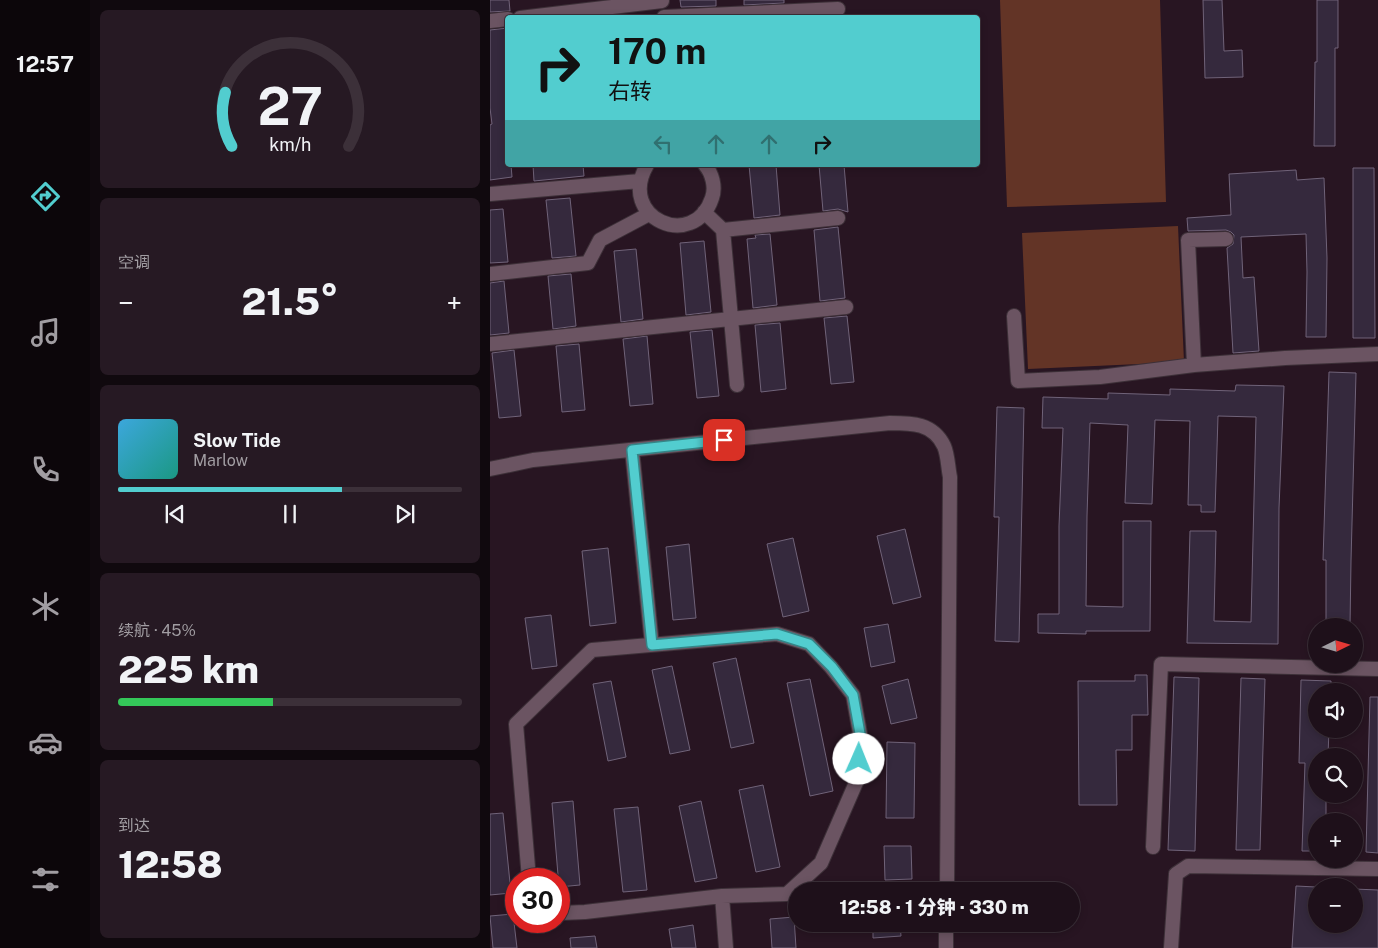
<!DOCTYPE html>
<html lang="zh">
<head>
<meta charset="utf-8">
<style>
  :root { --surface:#1e101a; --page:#261923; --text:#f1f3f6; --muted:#a19da2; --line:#3c3039; --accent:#52cdcf }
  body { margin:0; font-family:"Public Sans","Noto Sans SC",sans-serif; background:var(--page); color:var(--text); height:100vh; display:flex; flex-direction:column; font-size:19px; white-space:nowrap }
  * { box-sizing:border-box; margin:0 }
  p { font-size:16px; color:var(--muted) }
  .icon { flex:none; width:28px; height:28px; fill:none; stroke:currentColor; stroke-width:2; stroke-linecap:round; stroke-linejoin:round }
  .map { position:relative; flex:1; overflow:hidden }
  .drawer { display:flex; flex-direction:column; gap:10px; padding:10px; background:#10090e; width:400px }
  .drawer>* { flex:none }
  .top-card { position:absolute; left:15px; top:15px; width:475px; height:152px; border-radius:5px; box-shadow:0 2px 8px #0003,0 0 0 1px var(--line); background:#52cdcf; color:#111; overflow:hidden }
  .needle { width:32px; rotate:85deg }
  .tools { position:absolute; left:818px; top:618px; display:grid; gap:10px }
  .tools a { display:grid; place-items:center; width:55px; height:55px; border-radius:50%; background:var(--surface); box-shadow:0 2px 8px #0003,0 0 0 1px var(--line); font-size:25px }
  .speed { position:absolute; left:15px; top:868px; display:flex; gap:10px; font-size:25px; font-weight:700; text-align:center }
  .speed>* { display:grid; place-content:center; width:65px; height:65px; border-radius:50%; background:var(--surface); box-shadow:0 2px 8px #0003,0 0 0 1px var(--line); line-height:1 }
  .speed .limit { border:8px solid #d22; background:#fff; color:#111 }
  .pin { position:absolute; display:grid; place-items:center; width:42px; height:42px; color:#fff; margin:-21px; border-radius:10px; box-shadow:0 2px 8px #0006 }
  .me { position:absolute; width:55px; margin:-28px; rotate:1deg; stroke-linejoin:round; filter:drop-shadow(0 0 4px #0008) }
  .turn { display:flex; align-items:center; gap:18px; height:105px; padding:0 20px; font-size:22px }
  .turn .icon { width:65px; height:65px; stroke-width:2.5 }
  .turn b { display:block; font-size:35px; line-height:42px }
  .lanes { display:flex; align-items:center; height:48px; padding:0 20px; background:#0003; justify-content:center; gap:25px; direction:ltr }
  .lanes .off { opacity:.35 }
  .big { font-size:38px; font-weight:800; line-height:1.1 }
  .drawer .widget { flex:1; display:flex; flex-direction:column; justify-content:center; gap:8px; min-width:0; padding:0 18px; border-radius:8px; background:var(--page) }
  .drawer .dial { align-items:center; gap:0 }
  .dial svg { height:130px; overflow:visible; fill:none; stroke:var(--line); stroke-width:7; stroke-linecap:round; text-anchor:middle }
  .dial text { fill:var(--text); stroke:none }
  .song { display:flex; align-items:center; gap:15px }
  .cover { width:60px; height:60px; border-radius:8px; background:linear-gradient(135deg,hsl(200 70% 55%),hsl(170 70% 35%)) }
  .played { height:5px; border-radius:2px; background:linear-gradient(90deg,var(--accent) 65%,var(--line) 65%) }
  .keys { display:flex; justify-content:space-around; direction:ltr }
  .heat { display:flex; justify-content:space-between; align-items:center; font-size:28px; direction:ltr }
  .charge { height:8px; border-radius:4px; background:linear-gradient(90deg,#34c759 45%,var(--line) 0) }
  .trip { position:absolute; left:298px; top:882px; width:292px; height:50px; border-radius:25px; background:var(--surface); box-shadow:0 2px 8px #0003,0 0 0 1px var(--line); font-weight:800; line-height:50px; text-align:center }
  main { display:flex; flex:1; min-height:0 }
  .tab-bar { display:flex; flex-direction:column; width:90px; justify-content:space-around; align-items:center; background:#0c060a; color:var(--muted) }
  .tab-bar .icon { width:35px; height:35px }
  .tab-bar .current { color:var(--accent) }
  .tab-bar b { font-size:22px; color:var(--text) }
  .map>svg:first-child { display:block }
  .green { fill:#633426 }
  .building { fill:#35293d; stroke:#706379 }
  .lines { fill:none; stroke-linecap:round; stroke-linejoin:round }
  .minor-casing { stroke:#3d3038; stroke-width:16 }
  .minor { stroke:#6b5462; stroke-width:14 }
  .route-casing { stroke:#358587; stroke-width:12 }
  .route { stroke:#52cdcf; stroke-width:9 }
</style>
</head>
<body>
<main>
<nav class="tab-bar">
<b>12:57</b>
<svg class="icon current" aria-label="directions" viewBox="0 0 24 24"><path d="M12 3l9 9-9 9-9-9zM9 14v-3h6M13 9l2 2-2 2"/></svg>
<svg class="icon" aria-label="music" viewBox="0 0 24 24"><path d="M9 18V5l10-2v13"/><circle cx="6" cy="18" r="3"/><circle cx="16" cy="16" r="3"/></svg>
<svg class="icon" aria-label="phone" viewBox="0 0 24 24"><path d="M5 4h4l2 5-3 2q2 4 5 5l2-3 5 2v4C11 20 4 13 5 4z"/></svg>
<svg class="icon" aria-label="climate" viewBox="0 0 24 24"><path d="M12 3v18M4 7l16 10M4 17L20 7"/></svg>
<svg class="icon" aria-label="car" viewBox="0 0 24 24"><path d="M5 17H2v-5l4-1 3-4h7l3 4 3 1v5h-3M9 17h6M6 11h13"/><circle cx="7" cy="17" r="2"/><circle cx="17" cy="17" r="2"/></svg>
<svg class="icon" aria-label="filters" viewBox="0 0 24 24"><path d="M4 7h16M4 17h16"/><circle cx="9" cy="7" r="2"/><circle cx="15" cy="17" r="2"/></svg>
</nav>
<section class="drawer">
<div class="widget dial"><svg viewBox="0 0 100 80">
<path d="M14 69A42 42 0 1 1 86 69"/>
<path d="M14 69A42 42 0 0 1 10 36" stroke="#52cdcf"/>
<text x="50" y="56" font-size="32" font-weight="700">27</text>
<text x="50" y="72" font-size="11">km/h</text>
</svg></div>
<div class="widget"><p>空调</p>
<div class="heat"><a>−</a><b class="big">21.5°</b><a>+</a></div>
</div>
<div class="widget">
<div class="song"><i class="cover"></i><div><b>Slow Tide</b><p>Marlow</p></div></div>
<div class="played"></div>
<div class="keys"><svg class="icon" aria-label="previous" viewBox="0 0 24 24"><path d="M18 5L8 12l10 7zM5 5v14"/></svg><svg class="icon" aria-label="pause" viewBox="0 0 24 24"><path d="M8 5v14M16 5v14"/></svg><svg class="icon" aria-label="next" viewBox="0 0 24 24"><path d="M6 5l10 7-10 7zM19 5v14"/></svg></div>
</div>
<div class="widget"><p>续航 · 45%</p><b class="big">225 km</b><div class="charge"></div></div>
<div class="widget"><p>到达</p><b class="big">12:58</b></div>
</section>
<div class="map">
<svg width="888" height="948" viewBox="0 0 888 948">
  <rect width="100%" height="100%" fill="#281522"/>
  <!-- green -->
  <path class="green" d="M510 0H670L676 202 517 207Z
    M688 226 694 362 538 369 532 233Z"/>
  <!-- building -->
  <path class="building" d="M0 0H19L20 11 0 12Z
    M190 0H226V6L191 7Z
    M254 0H294V3L254 5Z
    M713 0H732L734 51 752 50 753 77 715 78Z
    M827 0H848V48H845V146H824L825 62H827Z
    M18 28V111H16L18 165H21L22 177 0 180V125L2 124 0 108V30Z
    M43 165H93L94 176 44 181Z
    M259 165H286L290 215 264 218Z
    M329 165H354L358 212 348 209 333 211Z
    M863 168H884L885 338H863Z
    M806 170 807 180 834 178 837 258 836 337H816L817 272 816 234 751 237 753 278 764 277 769 351 743 353 737 248 743 244 744 235 741 232 736 230 698 231 697 218 741 215 739 174Z
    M80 198 86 256 62 258 56 200Z
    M13 209 18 262 0 263V210Z
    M348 227 355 298 330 301 324 230Z
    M280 234 287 305 263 308 257 239 266 238 265 235Z
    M214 241 221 312 196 315 190 243Z
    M146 249 153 319 131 322 124 251Z
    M81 274 86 326 63 329 58 276Z
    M14 281 19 333 0 335V283Z
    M357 316 364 382 341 384 334 318Z
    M290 323 296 389 271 392 265 325Z
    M222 330 229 396 207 398 200 332Z
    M157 336 163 404 140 406 133 339Z
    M89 344 95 410 72 412 66 346Z
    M24 350 31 416 9 418 2 353Z
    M839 372 866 373 861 561 860 626H836V560H833Z
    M746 385 794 386 789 508 788 644 697 643 700 531H726L724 621 761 622 766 417 728 416 725 512H711V505H698L700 421 665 420 662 504 635 503 638 425 600 423 597 516 596 606 633 607V521H661L660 631H596V634L548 633V614H569V526L573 428H552L553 397 618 399V393L680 395V389L745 391Z
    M507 407 534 408 529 642 505 641 509 517H504Z
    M415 529 431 597 403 604 387 536Z
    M303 538 319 611 293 617 277 544Z
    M199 544 206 618 183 620 176 547Z
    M118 548 126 623 100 626 92 551Z
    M61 615 67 666 42 669 35 618Z
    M398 624 405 662 381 667 374 628Z
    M246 658 264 743 241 748 223 663Z
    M182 666 200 750 180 754 162 670Z
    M645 675H657L658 715H642V750H626L627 805H589L588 681H645Z
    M684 677 709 678 705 851 678 850Z
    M751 678 775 679 770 850H746Z
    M320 679 343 791 320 796 297 683Z
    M418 679 427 718 401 724 392 686Z
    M811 680 841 681V691H826V729H839L838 756H826V794H836V821H826V851H812L815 763H809Z
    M121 681 136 757 118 761 103 684Z
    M880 697H888V853L876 852Z
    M397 742 425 743 424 818H396Z
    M273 785 290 867 266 872 249 790Z
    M83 801 90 885 69 887 62 803Z
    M211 801 227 878 205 882 189 806Z
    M148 807 157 890 133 892 124 809Z
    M13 813 21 893 0 895V814Z
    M394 846H421L422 879 395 880Z
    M806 886 826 887V924H864V889L888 890V948H802Z
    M23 914 27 948H3L0 916Z
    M304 917 306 948H282L280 919Z
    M383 924H410L411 936 383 938Z
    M203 925 206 948H182L179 929Z
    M105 936 107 948H81L80 938Z"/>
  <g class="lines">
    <!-- minor casing -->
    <g class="minor-casing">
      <path id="minor" d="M174 17 348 9
        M30 18 172 1
        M0 21 18 19
        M157 165C126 218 204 252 222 198 226 187 222 173 215 165
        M0 194 150 181
        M214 212 233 230 247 385
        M233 230 348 218
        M0 274 98 263 110 240 159 214
        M524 316 528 381 610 377 704 365 795 358 888 354
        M0 344 356 307
        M704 365 698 240 736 239
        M142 450 162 645
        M0 469 43 460 400 423C422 423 443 423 454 446 458 455 458 468 460 477L457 891
        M663 847 671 664 888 669
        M39 879 26 724 102 650 287 634 319 644 341 667 363 695 371 739 368 778 331 863 297 894 232 896 95 912 71 913 69 911
        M232 896 236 948
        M456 948V924
        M681 948 686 874 698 866 888 869"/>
    </g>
    <!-- minor -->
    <use href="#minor" class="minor"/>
  </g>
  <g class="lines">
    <!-- route casing -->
    <g class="route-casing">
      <path id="route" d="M234 440 142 450 162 645 287 634 319 644 342 667 363 695 371 739 369 759"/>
    </g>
    <!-- route -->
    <use href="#route" class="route"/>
  </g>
</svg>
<div class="tools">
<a><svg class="needle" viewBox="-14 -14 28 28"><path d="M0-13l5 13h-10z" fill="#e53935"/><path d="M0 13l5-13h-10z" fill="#a19da2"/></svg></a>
<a><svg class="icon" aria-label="sound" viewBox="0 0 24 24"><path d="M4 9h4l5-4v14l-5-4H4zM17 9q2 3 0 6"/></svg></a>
<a><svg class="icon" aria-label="search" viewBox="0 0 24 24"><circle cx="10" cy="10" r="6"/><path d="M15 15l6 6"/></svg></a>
<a>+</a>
<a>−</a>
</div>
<div class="speed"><div class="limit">30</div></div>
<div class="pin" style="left:234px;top:440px;background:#d93025"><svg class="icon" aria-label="arrive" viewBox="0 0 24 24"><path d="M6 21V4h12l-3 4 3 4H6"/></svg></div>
<svg class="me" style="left:369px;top:759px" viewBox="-20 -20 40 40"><circle r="19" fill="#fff"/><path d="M0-13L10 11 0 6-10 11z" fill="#52cdcf"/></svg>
<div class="trip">12:58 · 1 分钟 · 330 m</div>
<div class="top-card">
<div class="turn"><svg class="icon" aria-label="right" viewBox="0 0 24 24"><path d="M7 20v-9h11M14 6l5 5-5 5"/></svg><div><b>170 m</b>右转</div></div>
<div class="lanes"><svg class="icon off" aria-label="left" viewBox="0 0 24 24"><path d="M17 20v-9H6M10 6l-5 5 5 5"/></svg><svg class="icon off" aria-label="ahead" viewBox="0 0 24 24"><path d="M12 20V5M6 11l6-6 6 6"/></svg><svg class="icon off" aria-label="ahead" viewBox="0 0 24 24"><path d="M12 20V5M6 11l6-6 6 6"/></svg><svg class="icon" aria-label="right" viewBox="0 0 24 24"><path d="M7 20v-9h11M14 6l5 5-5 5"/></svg></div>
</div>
</div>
</main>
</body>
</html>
